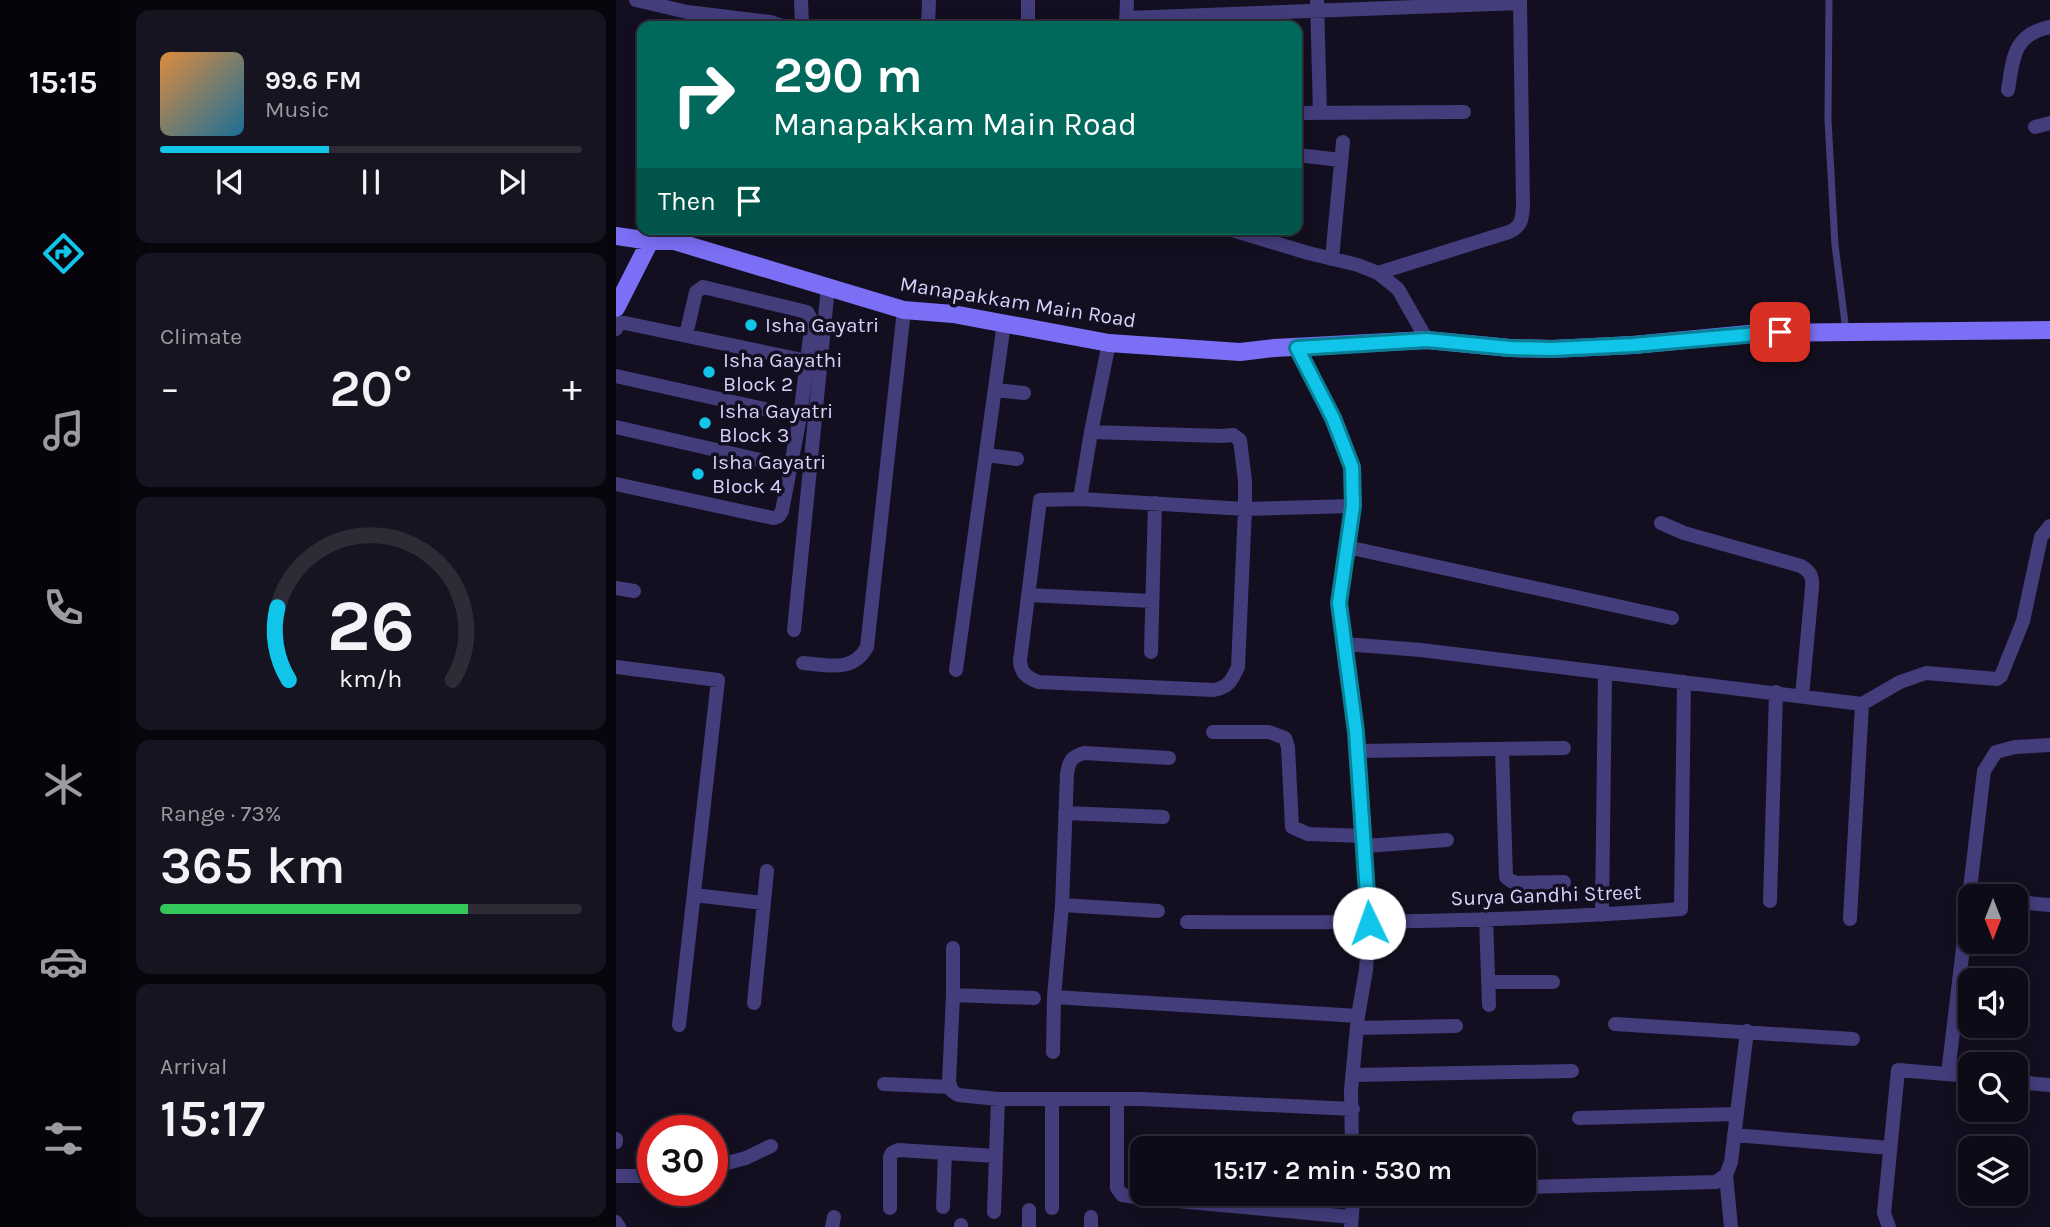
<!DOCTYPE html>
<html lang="en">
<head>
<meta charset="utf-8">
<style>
  :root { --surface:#0e0b18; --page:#171421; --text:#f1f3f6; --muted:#9b9ba2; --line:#2e2b37; --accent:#10c5e9 }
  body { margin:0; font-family:Karla,sans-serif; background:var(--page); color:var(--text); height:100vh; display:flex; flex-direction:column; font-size:26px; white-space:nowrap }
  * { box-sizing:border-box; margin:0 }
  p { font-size:23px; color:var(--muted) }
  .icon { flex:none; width:38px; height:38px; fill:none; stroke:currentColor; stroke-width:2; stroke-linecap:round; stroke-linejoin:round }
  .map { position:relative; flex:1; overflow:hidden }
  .drawer { display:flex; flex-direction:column; gap:10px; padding:10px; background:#08060d; width:490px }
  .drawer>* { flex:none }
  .top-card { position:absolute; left:21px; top:21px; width:665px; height:214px; border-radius:14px; box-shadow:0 4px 18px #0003,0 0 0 2px var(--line); background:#00695c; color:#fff; overflow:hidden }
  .needle { width:46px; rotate:180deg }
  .fabs { position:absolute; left:1342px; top:884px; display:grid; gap:14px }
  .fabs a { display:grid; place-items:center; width:70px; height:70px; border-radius:14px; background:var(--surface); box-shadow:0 4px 18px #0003,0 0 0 2px var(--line); font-size:35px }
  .speed { position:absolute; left:21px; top:1115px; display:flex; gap:14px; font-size:35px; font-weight:700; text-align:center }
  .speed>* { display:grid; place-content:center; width:91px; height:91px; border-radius:50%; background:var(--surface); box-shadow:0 4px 18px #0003,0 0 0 2px var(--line); line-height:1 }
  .speed .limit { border:10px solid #d22; background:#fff; color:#111 }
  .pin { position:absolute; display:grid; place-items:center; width:60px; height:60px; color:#fff; margin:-30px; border-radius:14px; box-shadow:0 4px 10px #0006 }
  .me { position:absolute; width:77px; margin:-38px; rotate:357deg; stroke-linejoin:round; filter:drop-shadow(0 0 5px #0008) }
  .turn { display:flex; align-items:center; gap:24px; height:147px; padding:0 21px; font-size:32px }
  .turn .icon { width:91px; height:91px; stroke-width:2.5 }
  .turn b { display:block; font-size:49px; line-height:60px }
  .then { display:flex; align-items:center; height:66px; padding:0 21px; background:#0003; gap:14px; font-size:26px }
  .big { font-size:52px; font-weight:600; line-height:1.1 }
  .drawer .tile { flex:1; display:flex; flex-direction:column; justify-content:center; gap:10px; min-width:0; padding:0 24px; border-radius:14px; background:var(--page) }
  .drawer .dial { align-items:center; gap:0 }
  .dial svg { height:182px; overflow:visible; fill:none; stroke:var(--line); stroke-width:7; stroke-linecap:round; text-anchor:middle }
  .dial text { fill:var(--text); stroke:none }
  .song { display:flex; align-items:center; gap:21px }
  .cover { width:84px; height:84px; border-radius:10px; background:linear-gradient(135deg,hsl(30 70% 55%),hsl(200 70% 35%)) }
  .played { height:7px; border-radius:4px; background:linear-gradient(90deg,var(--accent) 40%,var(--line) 40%) }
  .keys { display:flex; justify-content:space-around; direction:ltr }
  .heat { display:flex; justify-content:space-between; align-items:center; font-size:38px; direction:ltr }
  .charge { height:10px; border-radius:5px; background:linear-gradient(90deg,#34c759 73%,var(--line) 0) }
  .trip { position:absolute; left:514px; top:1136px; width:406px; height:70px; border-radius:14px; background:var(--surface); box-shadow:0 4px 18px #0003,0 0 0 2px var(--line); font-weight:600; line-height:70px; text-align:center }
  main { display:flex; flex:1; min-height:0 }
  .menu { display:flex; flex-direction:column; width:126px; justify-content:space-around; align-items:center; background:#06040a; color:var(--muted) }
  .menu .icon { width:49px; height:49px }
  .menu .current { color:var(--accent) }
  .menu b { font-size:32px; color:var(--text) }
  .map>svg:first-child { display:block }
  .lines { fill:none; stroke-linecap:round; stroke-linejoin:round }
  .lane { stroke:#433d7c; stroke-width:7 }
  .street { stroke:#433d7c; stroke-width:14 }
  .secondary { stroke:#7b6ff5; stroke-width:18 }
  .route-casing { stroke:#0a8097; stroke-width:18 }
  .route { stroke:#10c5e9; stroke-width:12 }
  .poi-dot { fill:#10c5e9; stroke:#130f20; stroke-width:2.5 }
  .labels { text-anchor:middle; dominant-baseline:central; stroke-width:7; stroke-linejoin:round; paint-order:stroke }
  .street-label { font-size:21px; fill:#d9d1fc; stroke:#130f20 }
  .poi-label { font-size:21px; fill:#d9d1fc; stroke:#130f20; text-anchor:start }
</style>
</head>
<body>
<main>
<nav class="menu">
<b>15:15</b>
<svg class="icon current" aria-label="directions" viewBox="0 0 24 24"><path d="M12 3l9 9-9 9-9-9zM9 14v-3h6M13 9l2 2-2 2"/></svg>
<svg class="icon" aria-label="music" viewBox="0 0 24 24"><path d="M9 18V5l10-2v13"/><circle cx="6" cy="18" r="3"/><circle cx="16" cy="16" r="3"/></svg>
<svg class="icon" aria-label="phone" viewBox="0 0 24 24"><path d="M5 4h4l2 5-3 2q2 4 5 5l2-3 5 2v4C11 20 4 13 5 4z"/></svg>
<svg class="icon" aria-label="climate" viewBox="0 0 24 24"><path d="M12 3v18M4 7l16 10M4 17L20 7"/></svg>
<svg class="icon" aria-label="car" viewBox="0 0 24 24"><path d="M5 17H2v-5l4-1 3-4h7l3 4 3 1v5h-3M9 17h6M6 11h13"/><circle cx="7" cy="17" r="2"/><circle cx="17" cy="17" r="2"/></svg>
<svg class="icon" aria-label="filters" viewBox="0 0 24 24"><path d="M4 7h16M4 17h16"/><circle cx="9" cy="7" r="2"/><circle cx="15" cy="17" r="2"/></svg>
</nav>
<section class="drawer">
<div class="tile">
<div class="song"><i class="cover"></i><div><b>99.6 FM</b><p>Music</p></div></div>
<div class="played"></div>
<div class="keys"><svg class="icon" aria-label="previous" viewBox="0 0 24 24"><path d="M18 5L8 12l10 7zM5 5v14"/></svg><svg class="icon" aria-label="pause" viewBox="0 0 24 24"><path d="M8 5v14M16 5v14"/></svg><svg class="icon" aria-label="next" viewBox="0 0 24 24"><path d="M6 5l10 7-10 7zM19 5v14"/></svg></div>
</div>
<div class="tile"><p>Climate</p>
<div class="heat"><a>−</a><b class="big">20°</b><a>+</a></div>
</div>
<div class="tile dial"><svg viewBox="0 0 100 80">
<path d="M14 69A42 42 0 1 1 86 69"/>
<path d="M14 69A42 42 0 0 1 9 37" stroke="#10c5e9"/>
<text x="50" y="56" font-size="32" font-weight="700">26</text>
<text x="50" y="72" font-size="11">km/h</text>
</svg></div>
<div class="tile"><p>Range · 73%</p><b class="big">365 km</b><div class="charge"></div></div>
<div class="tile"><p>Arrival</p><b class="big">15:17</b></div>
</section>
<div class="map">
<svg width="1434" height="1227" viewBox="0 0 1434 1227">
  <rect width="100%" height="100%" fill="#130f20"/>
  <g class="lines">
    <!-- lane -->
    <path class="lane" d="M1213 0 1212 120 1219 245 1230 331"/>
    <!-- street -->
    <path class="street" d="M20 0 71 12 154 22 166 26
      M185 0 186 26
      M412 0V19
      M701 0 704 113
      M510 18 904 3
      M510 25 511 0
      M312 26 313 0
      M1392 90C1397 59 1397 34 1434 27
      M681 113 848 112
      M1419 127 1434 123
      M681 155 725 160
      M613 229 692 253 742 265 762 273 782 289 811 340
      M716 259 727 142
      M762 273 893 232C906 226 906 219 907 206L904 0
      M0 329 3 323H9L191 361
      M0 376 184 417 196 321 191 312 87 287 80 292 70 335
      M379 390 408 393
      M0 427 175 467
      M475 432 606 436 617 435 624 440 629 481V509L464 499 475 432 493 343
      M371 455 401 459
      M0 484 157 518 163 516 166 511 184 417
      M464 499 424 500 404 661C405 674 411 677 422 682L598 690C613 687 616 680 622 667L629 509 737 506 736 467 717 418 681 348
      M1045 523 1068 533 1185 566C1195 572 1197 577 1196 588L1186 696
      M731 547 1056 618
      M0 588 18 591
      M412 595 536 601
      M178 630 212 287
      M729 644 805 650 1246 704 1234 919
      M535 652 539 503
      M187 663C212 665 237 673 251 647L288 310
      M0 667 102 680 63 1025
      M340 670 388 323
      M1246 704 1284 682 1310 673 1381 679 1385 676 1407 621 1425 537 1434 526
      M597 732H653L669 738 672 747 676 827 692 834 748 836
      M886 749 890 877 895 881 901 883 948 882
      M742 751 948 748
      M449 813 547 817
      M749 846 831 840
      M78 895 147 903
      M1154 901 1160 692
      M1400 902 1434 905
      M446 905 451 774C453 761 455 757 468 753L553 758
      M986 915 989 673
      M870 918 873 1005
      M571 922C735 923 900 922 1065 909L1068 682
      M337 948V995L418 998
      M872 982H937
      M337 995 333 1082 336 1091 342 1095 382 1099H525L737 1109
      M438 997 742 1016 750 970 753 923 740 732 723 603 737 506
      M138 1003 151 871
      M999 1024 1237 1039
      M741 1028 840 1026
      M437 1052 438 997 446 905 542 911
      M1332 1074 1368 771 1380 752 1399 747 1434 745
      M737 1075 956 1071
      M1400 1082 1434 1085
      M268 1084 334 1087
      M436 1099V1208
      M501 1099V1188L506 1195 520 1197
      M963 1118 1120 1114
      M1118 1135 1274 1148
      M0 1142V1139
      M736 1145 911 1141
      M736 1148 735 1090 742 1016
      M96 1167 130 1158 155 1146
      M1110 1175 1115 1227
      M0 1176H37
      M908 1187 1100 1182 1110 1175 1115 1162 1131 1031
      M551 1200 736 1217
      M327 1207 329 1153
      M274 1208V1157L276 1153 282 1150 380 1156
      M378 1212 382 1099
      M475 1217V1227
      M0 1222 3 1227
      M345 1225V1227
      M216 1227 218 1217
      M413 1227V1210
      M735 1227 737 1202 742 1194
      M1273 1227 1268 1213 1282 1070 1354 1076"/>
    <!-- secondary -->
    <path class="secondary" d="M0 236 34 241H58L288 310 337 314 493 343 624 352 658 348 811 340 894 348 936 349 1017 345 1143 333 1434 330
      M0 308 34 241"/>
  </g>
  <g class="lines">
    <!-- route casing -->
    <g class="route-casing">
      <path id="route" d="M753 923 740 732 723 603 737 506 736 467 717 418 681 348 811 340 894 348 936 349 1017 345 1164 332"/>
    </g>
    <!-- route -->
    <use href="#route" class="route"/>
  </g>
  <!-- markers -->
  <g class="poi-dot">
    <circle cx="135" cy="325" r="7"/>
    <circle cx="93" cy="372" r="7"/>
    <circle cx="89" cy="423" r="7"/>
    <circle cx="82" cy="474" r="7"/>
  </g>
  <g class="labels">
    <!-- street labels -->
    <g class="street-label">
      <text transform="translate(402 302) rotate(9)">Manapakkam Main Road</text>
      <text transform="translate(930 895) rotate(-2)">Surya Gandhi Street</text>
    </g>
    <!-- poi labels -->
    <g class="poi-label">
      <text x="149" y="325">Isha Gayatri</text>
      <text x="107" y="360">Isha Gayathi<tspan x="107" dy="24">Block 2</tspan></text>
      <text x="103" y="411">Isha Gayatri<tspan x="103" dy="24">Block 3</tspan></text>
      <text x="96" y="462">Isha Gayatri<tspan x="96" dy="24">Block 4</tspan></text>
    </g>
  </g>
</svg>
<div class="fabs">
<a><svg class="needle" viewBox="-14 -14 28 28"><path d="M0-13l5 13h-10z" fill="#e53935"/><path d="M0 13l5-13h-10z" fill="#9b9ba2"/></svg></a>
<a><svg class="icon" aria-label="sound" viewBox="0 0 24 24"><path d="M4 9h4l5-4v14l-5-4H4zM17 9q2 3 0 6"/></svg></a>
<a><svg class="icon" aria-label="search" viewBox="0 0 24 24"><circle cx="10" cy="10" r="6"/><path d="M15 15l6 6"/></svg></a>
<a><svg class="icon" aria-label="layers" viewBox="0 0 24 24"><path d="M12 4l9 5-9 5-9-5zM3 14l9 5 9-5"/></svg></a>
</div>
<div class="speed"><div class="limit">30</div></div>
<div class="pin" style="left:1164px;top:332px;background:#d93025"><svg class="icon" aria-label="arrive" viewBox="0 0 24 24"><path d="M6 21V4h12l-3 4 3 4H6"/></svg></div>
<svg class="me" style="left:753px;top:923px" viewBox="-20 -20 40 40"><circle r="19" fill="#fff"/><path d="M0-13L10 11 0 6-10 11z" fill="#10c5e9"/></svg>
<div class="trip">15:17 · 2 min · 530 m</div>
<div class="top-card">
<div class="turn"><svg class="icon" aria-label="right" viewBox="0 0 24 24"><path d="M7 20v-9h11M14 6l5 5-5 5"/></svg><div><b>290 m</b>Manapakkam Main Road</div></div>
<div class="then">Then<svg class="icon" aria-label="arrive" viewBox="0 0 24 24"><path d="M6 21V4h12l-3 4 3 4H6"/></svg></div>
</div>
</div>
</main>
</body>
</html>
